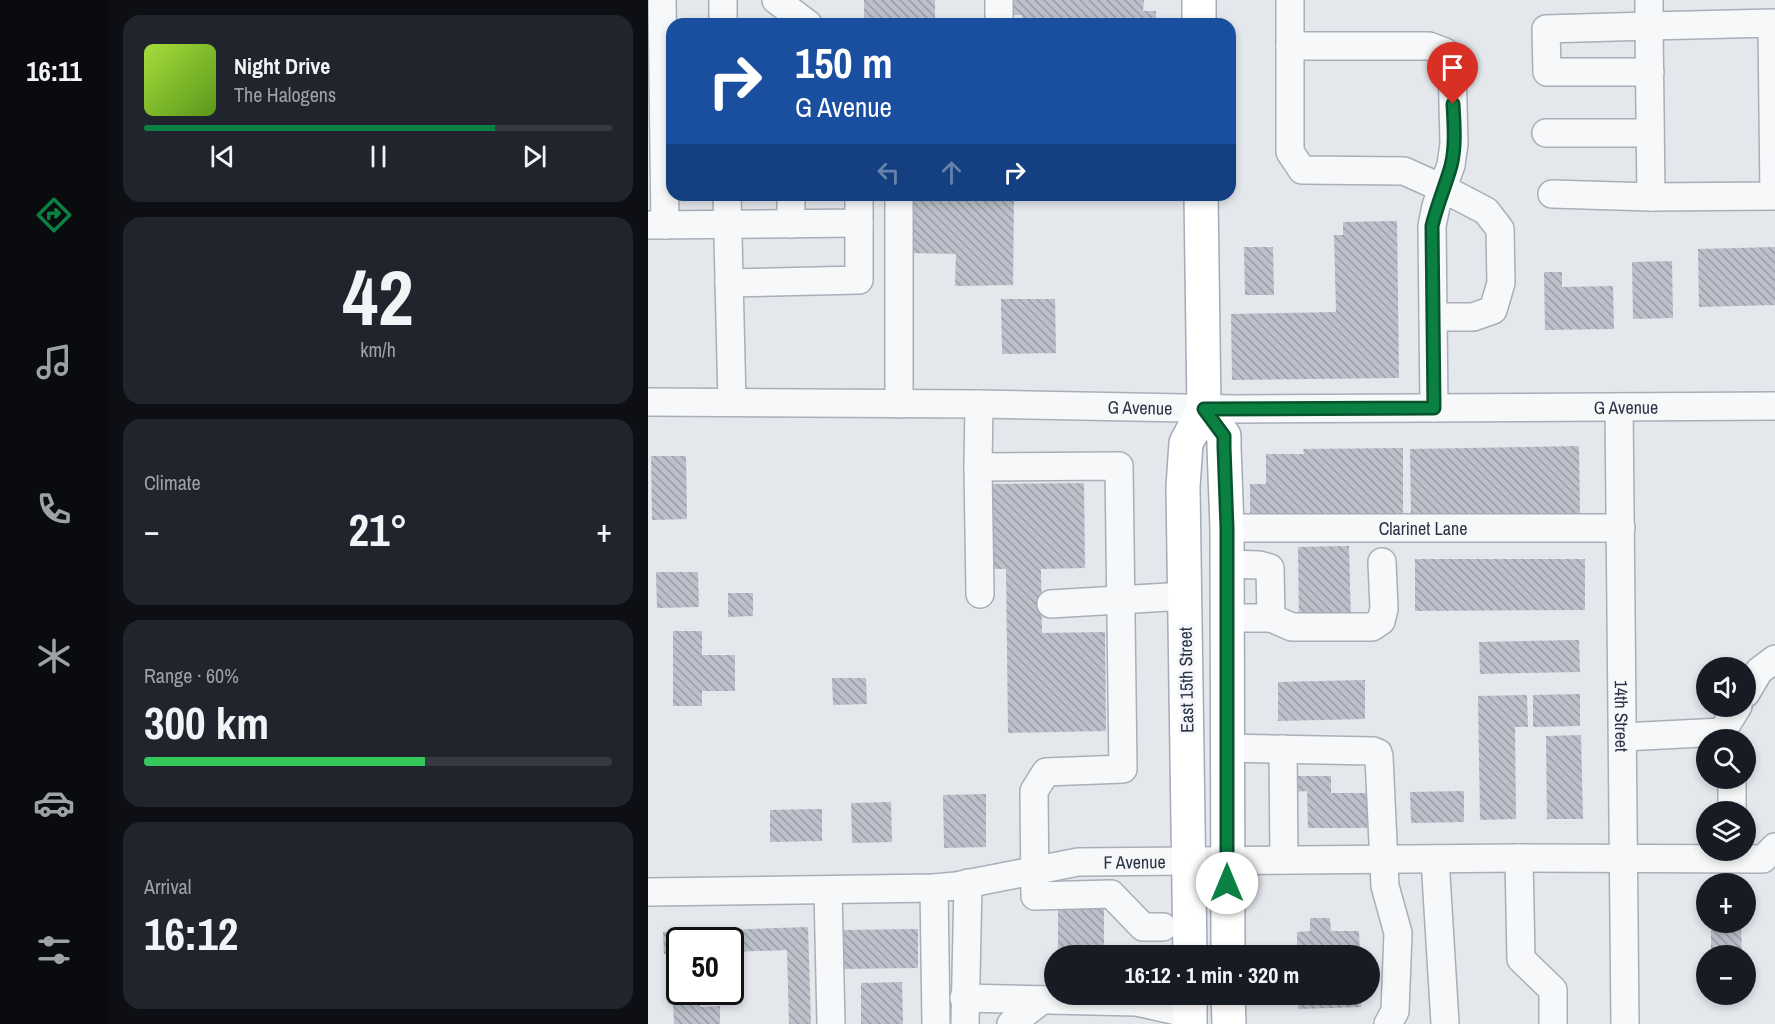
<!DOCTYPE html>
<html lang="en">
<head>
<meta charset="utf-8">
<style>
  :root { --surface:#171b24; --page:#20242c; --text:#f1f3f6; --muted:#9ea1a6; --line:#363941; --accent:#0b8043 }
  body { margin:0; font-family:"Archivo Narrow",sans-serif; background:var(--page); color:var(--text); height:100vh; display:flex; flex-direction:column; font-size:22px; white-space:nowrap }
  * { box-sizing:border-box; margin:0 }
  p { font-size:20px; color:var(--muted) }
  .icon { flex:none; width:33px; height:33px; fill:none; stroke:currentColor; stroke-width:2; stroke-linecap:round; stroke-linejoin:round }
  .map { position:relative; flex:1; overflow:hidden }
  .sheet { display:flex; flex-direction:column; gap:15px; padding:15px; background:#0d0f14; width:540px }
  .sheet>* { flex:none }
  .banner { position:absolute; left:18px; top:18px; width:570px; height:183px; border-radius:18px; box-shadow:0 3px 9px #0003; background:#1a4fa0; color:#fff; overflow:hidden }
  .tools { position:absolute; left:1048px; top:657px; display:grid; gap:12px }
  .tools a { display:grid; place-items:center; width:60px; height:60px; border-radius:50%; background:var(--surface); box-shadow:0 3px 9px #0003; font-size:30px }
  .speed { position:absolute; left:18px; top:927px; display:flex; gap:12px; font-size:30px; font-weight:700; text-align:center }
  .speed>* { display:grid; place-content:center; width:78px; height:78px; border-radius:50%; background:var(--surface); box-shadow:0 3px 9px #0003; line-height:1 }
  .speed .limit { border:3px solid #111; border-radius:9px; background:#fff; color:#111 }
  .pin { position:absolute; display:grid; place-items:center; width:51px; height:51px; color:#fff; margin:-62px -26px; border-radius:50% 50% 50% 0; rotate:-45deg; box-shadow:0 0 6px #0007 }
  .pin .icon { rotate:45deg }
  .me { position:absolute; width:66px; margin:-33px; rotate:0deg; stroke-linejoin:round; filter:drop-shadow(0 0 4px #0008) }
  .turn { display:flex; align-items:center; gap:21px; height:126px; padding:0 30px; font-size:27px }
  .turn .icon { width:78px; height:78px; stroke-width:2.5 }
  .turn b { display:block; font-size:42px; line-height:51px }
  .lanes { display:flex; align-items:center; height:57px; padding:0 30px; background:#0003; justify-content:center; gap:30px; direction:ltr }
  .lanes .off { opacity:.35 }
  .big { font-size:45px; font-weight:700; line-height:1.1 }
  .sheet .card { flex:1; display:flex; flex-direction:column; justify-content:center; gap:9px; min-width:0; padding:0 21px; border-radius:18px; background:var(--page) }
  .sheet .dial { align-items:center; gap:0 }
  .dial b { font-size:78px; line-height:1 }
  .song { display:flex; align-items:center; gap:18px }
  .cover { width:72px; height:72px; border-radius:9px; background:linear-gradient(135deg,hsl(80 70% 55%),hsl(90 70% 35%)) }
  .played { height:6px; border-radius:3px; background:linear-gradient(90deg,var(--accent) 75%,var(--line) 75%) }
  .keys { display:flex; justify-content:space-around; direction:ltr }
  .heat { display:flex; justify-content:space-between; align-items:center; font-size:33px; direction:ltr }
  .charge { height:9px; border-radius:4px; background:linear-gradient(90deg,#34c759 60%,var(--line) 0) }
  .trip { position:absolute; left:396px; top:945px; width:336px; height:60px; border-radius:30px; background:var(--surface); box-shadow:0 3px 9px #0003; font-weight:700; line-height:60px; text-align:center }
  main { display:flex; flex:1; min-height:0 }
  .tabs { display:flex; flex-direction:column; width:108px; justify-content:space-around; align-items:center; background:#090b0e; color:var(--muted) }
  .tabs .icon { width:42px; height:42px }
  .tabs .selected { color:var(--accent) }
  .tabs b { font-size:27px; color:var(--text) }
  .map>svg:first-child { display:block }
  .building { fill:url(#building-back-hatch) }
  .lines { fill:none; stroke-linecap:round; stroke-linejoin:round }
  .minor-casing { stroke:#a9aeb7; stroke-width:30 }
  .major-casing { stroke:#a3abb8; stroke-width:36 }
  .minor { stroke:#f7f8fa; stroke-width:27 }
  .major { stroke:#fff; stroke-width:33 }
  .route-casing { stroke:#07532c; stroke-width:15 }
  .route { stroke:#0b8043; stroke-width:10 }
  .labels { text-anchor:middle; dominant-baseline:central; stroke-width:6; stroke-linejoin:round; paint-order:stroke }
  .street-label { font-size:18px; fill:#2b3445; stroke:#f4f6f9 }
</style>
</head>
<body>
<main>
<nav class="tabs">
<b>16:11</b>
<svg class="icon selected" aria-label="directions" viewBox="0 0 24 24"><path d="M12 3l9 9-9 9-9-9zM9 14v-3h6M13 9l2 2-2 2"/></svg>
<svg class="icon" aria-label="music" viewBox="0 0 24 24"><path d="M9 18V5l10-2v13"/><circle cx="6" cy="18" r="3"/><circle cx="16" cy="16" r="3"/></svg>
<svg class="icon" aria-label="phone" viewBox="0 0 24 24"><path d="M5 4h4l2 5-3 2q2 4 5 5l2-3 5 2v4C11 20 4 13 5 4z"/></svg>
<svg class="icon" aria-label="climate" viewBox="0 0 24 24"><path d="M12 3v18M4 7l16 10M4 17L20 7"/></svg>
<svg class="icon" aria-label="car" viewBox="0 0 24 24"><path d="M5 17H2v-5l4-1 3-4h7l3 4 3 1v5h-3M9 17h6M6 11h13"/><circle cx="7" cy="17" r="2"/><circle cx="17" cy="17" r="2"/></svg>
<svg class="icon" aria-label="filters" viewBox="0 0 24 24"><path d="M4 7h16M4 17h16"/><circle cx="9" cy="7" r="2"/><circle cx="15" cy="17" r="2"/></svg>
</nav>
<section class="sheet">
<div class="card">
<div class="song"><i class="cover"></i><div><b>Night Drive</b><p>The Halogens</p></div></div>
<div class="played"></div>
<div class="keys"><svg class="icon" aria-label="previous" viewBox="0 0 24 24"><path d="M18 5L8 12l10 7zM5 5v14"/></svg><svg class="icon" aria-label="pause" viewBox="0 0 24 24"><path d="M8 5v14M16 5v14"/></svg><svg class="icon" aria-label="next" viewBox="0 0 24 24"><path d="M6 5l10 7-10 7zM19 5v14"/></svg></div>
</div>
<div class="card dial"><b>42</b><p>km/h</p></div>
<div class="card"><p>Climate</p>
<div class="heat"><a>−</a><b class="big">21°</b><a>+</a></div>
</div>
<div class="card"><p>Range · 60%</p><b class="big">300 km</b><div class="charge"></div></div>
<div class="card"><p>Arrival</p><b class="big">16:12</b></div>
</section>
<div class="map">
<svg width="1127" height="1024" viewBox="0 0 1127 1024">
  <defs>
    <pattern id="building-back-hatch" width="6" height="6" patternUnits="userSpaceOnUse" patternTransform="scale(1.5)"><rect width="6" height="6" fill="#bbc0ca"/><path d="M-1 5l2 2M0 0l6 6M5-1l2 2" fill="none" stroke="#989da6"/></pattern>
  </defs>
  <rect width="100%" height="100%" fill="#e4e7ec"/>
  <!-- building -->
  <path class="building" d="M216 0H287V24H216Z
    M366 0H496L495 11H508V24H374V15H366Z
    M262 195H366L365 285 307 286 308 254 262 253Z
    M749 221 751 378 584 380 583 314 688 312 686 235H695V222Z
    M596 247H625L626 295H597Z
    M1127 247V305L1051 307 1050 249Z
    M1024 261 1025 318 985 319 984 262Z
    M896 272H914V287L965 286 966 329 897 330Z
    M353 299H407L408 353 354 354Z
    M931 446 932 514 763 516 762 449Z
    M755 448V513L602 514V484H618V454H656L655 449Z
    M3 456H38L39 519 4 520Z
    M436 483 437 568 393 569 394 633 457 632 458 731 360 733 358 569H345L344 484Z
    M701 546 703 623 651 624 650 547Z
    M767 559H937V610L767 611Z
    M8 572H50L51 607 9 608Z
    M80 593H105V616L80 617Z
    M25 631H54V655H87V691H54V706H25Z
    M931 640 932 672 832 674 831 642Z
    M184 678H218L219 704 185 705Z
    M717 680V719L630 721V682Z
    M932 694V726L885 727V695Z
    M879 695 880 727H867L868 819 832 820 830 696Z
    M933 735 935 819H899L898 736Z
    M647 776H683V793H719V828H660L659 791 647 792Z
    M816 791V822L763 823 762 792Z
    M338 794V847L296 848 295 795Z
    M243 802 244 842 204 843 203 803Z
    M174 809V841L122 842V810Z
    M456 903V948L410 949V904Z
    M662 918H682L683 931H711L712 956H649V932L662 931Z
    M1063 922H1093L1094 956H1063Z
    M160 927 163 1024H141L139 950 82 952V940H32V954H16L15 932Z
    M270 929V968L194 969 193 930Z
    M24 979H32V992H52V1007L72 1006V1024H26Z
    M254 982 255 1024H213V983Z
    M650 994H713V1007L650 1009Z"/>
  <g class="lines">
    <!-- minor casing -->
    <g class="minor-casing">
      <g id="minor">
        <path d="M14 0 17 225"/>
        <path d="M75 0V24"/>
        <path d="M128 0 160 24"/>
        <path d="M351 0V24"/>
        <path d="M642 0V152L654 170 756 171 794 188 838 211 852 229 853 283 845 310 825 317H785"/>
        <path d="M642 46H781L797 52 804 63 806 144 803 165 788 206 784 226 786 408"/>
        <path d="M1002 72H899L898 29 1001 26 1003 197"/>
        <path d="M898 133H1002"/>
        <path d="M904 194 1003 197 1126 196 1124 23 1001 26V0"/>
        <path d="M79 195 84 402"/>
        <path d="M143 195V224"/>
        <path d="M251 195V404"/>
        <path d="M0 225 211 223V195"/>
        <path d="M81 283 211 280V223"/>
        <path id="s1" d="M0 402 331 404 588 409 1127 406"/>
        <path id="s2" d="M971 407 977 1024"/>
        <path d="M330 467 331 404"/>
        <path id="s3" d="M579 528H973"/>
        <path d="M578 564 611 565 622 568 623 618"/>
        <path d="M332 594 330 467 471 466 475 769 398 772 386 791 387 896 463 894 495 927H515"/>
        <path d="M403 604 537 596"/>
        <path d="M579 618H623L644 627H724L733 621 736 609 734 562"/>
        <path d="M1098 693 1111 671 1127 659"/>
        <path d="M975 737 1074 732 1090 706"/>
        <path d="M579 748 725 751 730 753 731 757 737 886 750 933 747 1011 740 1024"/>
        <path d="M635 749 636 860"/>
        <path d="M1084 778V812"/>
        <path d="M871 858 873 959 905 990V1024"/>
        <path d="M787 859 797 1023"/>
        <path d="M286 888 288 1024"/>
        <path d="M180 890 183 1024"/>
        <path id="s4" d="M0 892 286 888 308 886 430 862 871 858 1115 859 1127 847"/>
        <path d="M316 998 489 1002 542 1014"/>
        <path d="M317 1024 320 883"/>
        <path d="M363 1024 394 1000"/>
      </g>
    </g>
    <!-- major casing -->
    <g class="major-casing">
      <path id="major" d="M551 0V24
        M556 409 576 436V447L579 528 580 956
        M542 956 535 487 538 443 556 409 553 195
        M542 994V1024
        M580 994 581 1024"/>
    </g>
    <!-- minor -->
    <use href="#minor" class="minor"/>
    <!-- major -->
    <use href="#major" class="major"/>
  </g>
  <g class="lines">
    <!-- route casing -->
    <g class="route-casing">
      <path id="route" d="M579 883V528L576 447V436L556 409 786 408 784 226C789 205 797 187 803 166 808 146 806 124 805 104"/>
    </g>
    <!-- route -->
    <use href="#route" class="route"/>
  </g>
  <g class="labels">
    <!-- street labels -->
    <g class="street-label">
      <text stroke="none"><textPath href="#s1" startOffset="978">G Avenue</textPath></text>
      <text stroke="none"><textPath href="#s1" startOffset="492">G Avenue</textPath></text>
      <text stroke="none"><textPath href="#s3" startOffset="196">Clarinet Lane</textPath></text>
      <text transform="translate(538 680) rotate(-91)">East 15th Street</text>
      <text stroke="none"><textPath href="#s2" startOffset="309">14th Street</textPath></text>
      <text stroke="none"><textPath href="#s4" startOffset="489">F Avenue</textPath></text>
    </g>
  </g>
</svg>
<div class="tools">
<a><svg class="icon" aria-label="sound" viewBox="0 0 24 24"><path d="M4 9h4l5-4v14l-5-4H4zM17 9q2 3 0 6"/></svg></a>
<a><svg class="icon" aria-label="search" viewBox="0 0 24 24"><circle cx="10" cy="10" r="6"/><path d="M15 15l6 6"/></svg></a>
<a><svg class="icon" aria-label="layers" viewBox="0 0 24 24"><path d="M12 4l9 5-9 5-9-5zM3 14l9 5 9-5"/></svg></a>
<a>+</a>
<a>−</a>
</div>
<div class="speed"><div class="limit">50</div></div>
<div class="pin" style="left:805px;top:104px;background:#d93025"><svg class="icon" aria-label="arrive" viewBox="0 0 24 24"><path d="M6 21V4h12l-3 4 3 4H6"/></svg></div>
<svg class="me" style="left:579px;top:883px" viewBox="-20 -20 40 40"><circle r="19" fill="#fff"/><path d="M0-13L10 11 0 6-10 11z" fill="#0b8043"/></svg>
<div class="trip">16:12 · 1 min · 320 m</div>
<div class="banner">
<div class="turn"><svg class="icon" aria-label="right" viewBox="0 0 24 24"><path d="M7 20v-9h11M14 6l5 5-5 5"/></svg><div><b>150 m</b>G Avenue</div></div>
<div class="lanes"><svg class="icon off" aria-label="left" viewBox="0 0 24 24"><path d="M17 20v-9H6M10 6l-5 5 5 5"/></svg><svg class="icon off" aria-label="ahead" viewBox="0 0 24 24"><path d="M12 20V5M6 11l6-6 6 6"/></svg><svg class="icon" aria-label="right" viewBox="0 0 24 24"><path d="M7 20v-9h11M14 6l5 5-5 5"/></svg></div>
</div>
</div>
</main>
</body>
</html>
